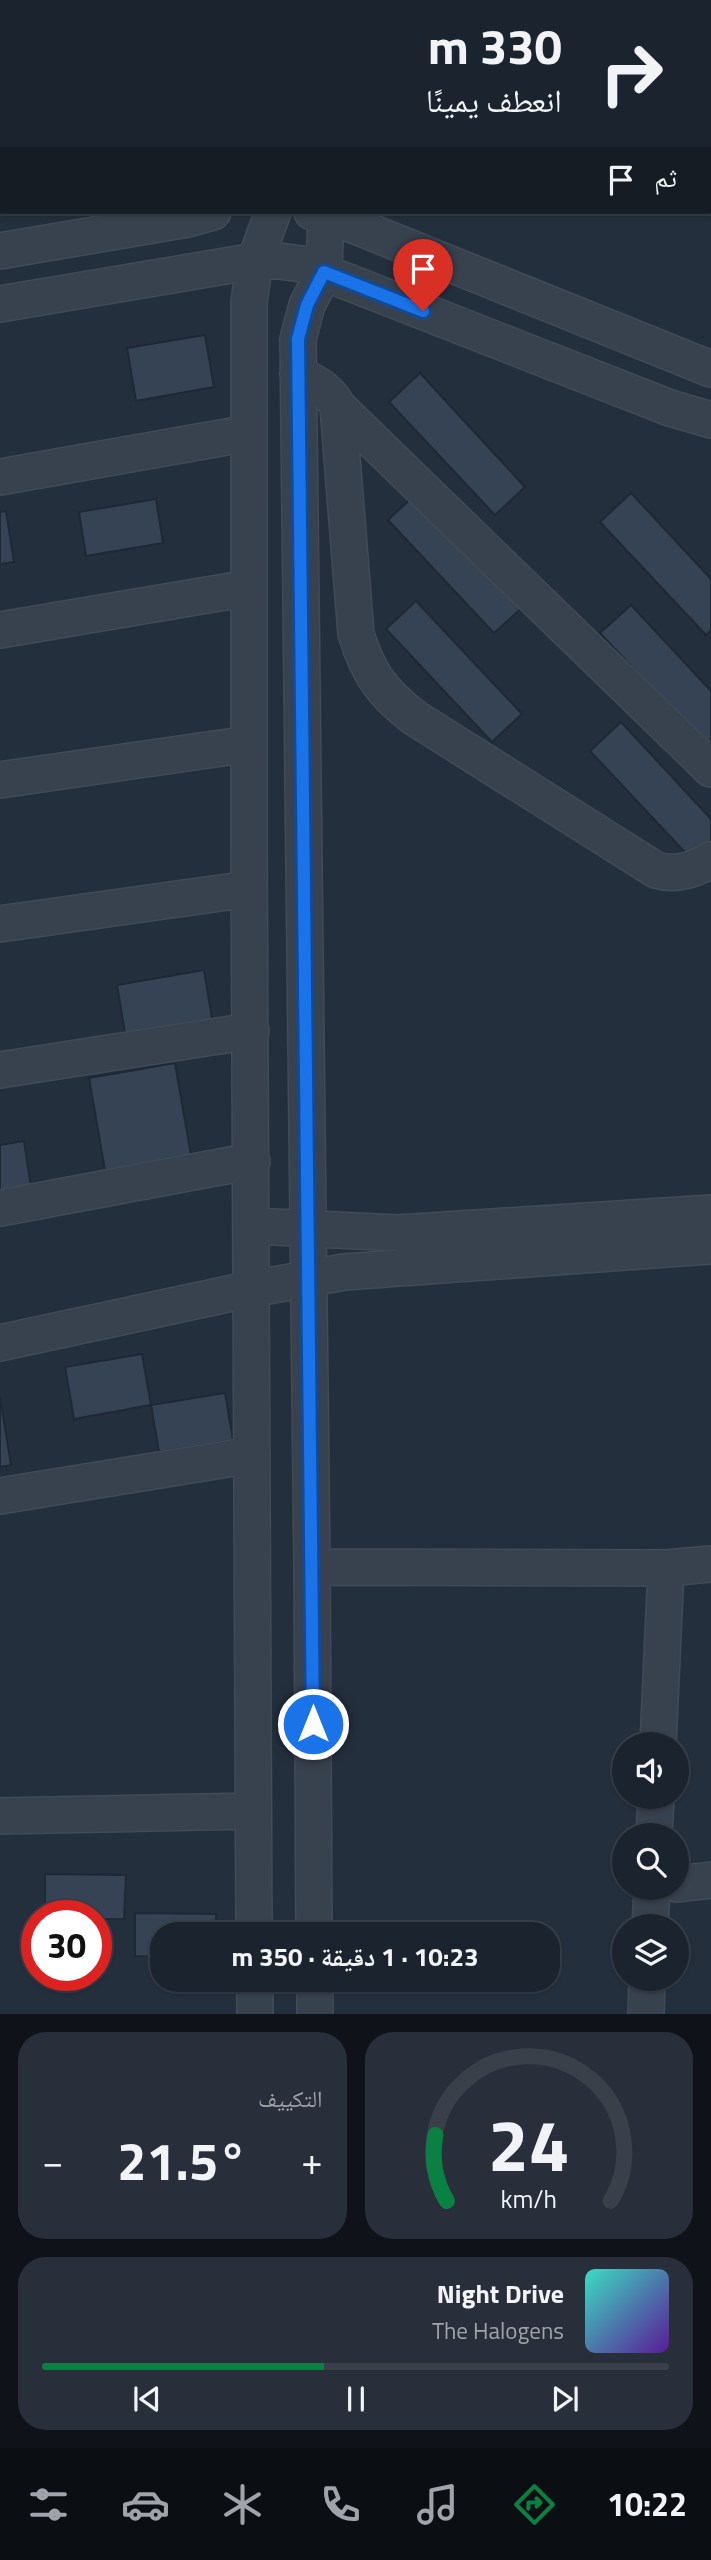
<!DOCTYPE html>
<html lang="ar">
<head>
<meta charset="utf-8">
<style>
  :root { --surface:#1b232e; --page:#282f3a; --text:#f1f3f6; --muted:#a0a4aa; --line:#39404a; --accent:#0b8043 }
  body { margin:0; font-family:"Titillium Web","Noto Naskh Arabic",sans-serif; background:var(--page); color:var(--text); direction:rtl; height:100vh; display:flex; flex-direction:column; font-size:26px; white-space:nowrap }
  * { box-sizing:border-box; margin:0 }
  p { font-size:23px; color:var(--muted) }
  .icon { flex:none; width:38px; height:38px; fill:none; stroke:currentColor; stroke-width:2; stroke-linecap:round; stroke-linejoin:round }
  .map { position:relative; height:2014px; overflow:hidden; direction:ltr }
  .sheet { display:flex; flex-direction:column; gap:18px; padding:18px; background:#0f1319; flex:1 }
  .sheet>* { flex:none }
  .banner { position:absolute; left:0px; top:0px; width:712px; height:214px; box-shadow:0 2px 5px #0004,0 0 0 2px var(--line); direction:rtl; background:#1b232e; color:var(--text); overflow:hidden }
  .tools { position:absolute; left:612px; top:1732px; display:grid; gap:14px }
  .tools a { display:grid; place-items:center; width:77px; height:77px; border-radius:50%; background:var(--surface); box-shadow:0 2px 5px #0004,0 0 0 2px var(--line); font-size:35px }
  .speed { position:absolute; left:21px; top:1900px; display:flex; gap:14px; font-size:35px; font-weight:700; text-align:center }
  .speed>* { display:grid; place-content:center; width:91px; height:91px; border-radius:50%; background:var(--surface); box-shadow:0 2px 5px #0004,0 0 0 2px var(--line); line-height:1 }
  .speed .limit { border:10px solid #d22; background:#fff; color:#111 }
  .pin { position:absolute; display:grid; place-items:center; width:60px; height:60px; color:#fff; margin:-72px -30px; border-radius:50% 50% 50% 0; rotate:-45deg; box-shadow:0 0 7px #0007 }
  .pin .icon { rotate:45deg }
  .me { position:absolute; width:77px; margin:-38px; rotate:0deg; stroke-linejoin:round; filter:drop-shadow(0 0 5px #0008) }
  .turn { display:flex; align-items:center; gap:24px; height:147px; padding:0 35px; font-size:32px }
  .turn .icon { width:91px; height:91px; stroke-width:2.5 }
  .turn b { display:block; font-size:49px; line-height:60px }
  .then { display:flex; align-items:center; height:66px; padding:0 35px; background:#0003; gap:14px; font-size:26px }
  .big { font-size:52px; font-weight:700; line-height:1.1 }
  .sheet .tile { flex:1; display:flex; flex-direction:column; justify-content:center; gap:10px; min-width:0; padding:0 24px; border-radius:28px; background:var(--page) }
  .sheet .dial { align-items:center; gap:0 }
  .dial svg { height:182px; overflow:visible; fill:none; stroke:var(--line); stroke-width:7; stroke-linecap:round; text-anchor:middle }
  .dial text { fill:var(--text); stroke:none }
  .song { display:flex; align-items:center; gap:21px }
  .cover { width:84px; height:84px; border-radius:10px; background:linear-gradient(135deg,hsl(170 70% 55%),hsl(270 70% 35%)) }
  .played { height:7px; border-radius:4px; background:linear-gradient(90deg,var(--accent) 45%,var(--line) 45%) }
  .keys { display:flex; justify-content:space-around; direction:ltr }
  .heat { display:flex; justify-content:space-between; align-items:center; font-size:38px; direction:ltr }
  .sheet .tiles { flex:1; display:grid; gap:18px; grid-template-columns:1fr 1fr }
  .tile:last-child { grid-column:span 2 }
  .trip { position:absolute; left:150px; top:1922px; width:410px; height:70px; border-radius:28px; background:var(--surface); box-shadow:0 2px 5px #0004,0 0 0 2px var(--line); font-weight:700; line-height:70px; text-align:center; direction:rtl }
  .tabs { display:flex; height:112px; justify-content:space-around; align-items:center; background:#0b0e12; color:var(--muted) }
  .tabs .icon { width:49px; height:49px }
  .tabs .on { color:var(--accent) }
  .tabs b { font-size:32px; color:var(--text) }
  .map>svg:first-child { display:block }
  .building { fill:#364354; stroke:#1f2835; stroke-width:2 }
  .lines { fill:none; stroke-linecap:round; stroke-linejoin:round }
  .minor-casing { stroke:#414a57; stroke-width:38 }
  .minor { stroke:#38414e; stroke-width:35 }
  .route-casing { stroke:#114b97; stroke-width:18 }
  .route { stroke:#1a73e8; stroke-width:12 }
</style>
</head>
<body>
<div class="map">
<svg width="711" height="2014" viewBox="0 0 711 2014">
  <rect width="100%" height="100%" fill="#242f3e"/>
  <!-- building -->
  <path class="building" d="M205 335 214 387 136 401 127 348Z
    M420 373 525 487 495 515 389 402Z
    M419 491 525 605 494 633 388 520Z
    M631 493 711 579V630L706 635 600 522Z
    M156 499 163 543 86 556 79 512Z
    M6 511 14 562 0 564V512Z
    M416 601 522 714 492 742 386 629Z
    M631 605 711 691V742L706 746 600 633Z
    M621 722 711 819V850L696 864 590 751Z
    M204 970 213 1025 126 1039 117 985Z
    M175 1063 192 1161 106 1176 89 1078Z
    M24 1141 31 1187 0 1192V1145Z
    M142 1354 151 1405 74 1419 65 1367Z
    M225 1393 233 1440 159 1452 151 1405Z
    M0 1397 11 1465 0 1467Z
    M45 1874 126 1875 124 1919H96V1916H45Z
    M135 1913 216 1914 215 1934H163V1957L135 1956Z"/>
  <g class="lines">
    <!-- minor casing -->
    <g class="minor-casing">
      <path id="minor" d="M267 0V2
        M315 0V2
        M312 212 326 214 711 369
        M0 251 188 219 213 212
        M0 304 255 261H279L302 264 670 408 711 420
        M298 374C315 383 329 389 338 407L356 634C368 673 382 693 415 718L656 870C676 876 693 870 711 860
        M338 407 711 769
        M0 477 249 433
        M0 630 249 588
        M0 780 249 744
        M0 924 249 889
        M0 1070 251 1031
        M0 1208 252 1161
        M252 1226 398 1233 711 1213
        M0 1343 251 1289 344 1272 711 1246
        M0 1496 252 1455
        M312 1567 666 1568 711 1564
        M658 1745 666 1568
        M0 1816 253 1811
        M654 1836 656 1797
        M677 1884 711 1880
        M650 1927 652 1888
        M254 1934 249 846V302L255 261 273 212
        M314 1934 312 1567 298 339 307 305 324 272 326 212
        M255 1979V2014
        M315 1979V2014
        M646 2014 647 1979"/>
    </g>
    <!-- minor -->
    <use href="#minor" class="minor"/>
  </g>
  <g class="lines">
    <!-- route casing -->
    <g class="route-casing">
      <path id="route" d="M313 1724 298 339 307 305 324 272 423 311"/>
    </g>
    <!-- route -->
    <use href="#route" class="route"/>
  </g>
</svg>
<div class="tools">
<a><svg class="icon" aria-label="sound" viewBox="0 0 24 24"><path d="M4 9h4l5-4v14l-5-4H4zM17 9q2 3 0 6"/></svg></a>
<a><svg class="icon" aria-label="search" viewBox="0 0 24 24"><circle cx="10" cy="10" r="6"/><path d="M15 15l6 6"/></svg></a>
<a><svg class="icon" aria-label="layers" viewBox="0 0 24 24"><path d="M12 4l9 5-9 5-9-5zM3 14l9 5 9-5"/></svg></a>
</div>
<div class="speed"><div class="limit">30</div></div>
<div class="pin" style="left:423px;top:311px;background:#d93025"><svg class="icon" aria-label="arrive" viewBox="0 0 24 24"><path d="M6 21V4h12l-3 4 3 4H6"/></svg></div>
<svg class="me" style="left:313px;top:1724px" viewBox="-20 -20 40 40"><circle r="17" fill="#1a73e8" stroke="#fff" stroke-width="3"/><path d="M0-11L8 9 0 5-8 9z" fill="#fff"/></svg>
<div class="trip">10:23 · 1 دقيقة · 350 m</div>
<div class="banner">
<div class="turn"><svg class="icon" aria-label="right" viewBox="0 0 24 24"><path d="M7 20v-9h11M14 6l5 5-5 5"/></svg><div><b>330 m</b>انعطف يمينًا</div></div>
<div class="then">ثم<svg class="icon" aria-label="arrive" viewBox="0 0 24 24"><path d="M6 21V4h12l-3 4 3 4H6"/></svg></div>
</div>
</div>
<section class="sheet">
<div class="tiles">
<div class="tile dial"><svg viewBox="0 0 100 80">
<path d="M14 69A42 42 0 1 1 86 69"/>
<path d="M14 69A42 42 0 0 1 9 40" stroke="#0b8043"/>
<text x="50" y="56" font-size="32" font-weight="700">24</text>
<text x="50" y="72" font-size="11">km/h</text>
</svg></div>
<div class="tile"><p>التكييف</p>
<div class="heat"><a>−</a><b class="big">21.5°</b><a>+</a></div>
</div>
<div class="tile">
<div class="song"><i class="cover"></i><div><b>Night Drive</b><p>The Halogens</p></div></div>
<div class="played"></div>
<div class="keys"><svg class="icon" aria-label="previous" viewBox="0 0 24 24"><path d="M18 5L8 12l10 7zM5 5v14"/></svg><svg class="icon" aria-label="pause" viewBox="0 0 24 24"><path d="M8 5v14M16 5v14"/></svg><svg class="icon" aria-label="next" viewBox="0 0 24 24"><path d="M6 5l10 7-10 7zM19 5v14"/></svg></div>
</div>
</div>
</section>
<nav class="tabs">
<b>10:22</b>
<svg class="icon on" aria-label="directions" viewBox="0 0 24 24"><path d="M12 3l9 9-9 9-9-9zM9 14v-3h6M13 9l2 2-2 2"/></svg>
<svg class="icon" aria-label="music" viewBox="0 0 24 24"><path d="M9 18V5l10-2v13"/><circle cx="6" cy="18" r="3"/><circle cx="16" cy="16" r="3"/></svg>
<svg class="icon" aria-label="phone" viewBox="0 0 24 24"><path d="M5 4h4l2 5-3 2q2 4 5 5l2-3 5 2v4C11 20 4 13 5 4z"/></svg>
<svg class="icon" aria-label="climate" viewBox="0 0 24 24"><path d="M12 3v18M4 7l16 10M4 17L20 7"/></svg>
<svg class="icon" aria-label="car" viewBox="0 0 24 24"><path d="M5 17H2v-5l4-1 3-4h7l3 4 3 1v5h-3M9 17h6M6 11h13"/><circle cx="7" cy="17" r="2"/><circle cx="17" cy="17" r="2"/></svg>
<svg class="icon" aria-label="filters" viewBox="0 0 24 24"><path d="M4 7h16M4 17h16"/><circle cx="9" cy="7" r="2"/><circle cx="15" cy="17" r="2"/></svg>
</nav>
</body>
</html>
